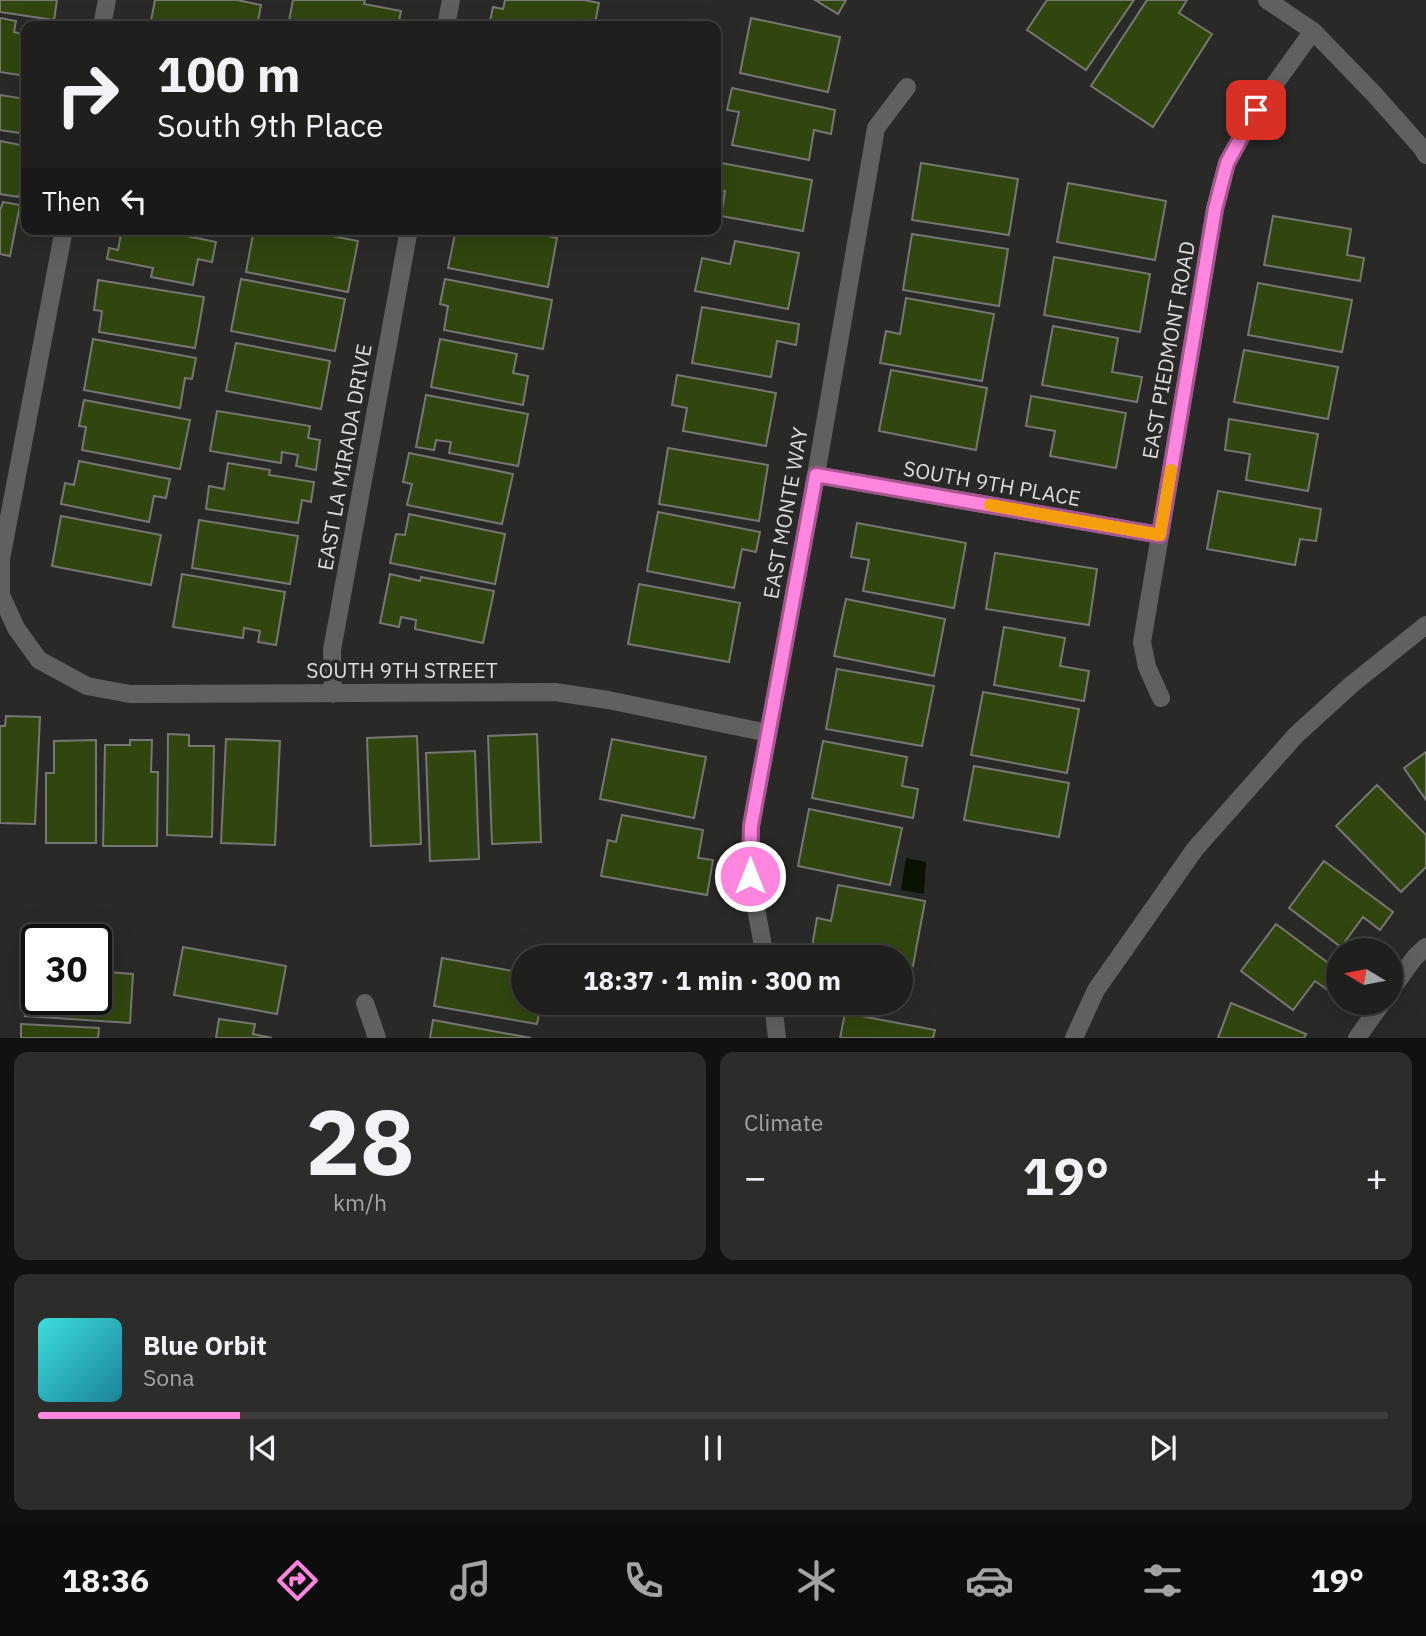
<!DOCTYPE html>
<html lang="en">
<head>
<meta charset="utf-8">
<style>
  :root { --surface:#1f201e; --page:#2c2d2b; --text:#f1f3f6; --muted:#a1a3a4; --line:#3c3e3c; --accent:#ff85de }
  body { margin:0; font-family:"IBM Plex Sans",sans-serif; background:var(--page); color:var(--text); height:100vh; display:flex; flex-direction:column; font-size:26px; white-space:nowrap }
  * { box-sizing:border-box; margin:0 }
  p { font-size:23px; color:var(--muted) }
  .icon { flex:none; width:38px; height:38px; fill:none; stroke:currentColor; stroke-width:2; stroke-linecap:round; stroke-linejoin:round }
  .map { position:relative; height:1038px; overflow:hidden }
  .sheet { display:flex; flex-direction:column; gap:14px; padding:14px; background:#111210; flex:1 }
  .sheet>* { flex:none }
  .hud { position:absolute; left:21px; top:21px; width:700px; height:214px; border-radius:14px; box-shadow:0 7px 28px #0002,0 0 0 2px var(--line); background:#1f201e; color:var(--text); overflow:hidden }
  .needle { width:46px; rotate:280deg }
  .tools { position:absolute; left:1326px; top:938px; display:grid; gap:14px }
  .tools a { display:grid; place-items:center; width:77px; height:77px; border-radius:50%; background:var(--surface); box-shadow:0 7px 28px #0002,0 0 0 2px var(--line); font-size:35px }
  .speed { position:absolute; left:21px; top:924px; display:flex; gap:14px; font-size:35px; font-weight:700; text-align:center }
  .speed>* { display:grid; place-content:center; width:91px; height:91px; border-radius:50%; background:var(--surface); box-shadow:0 7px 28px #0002,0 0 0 2px var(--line); line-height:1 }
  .speed .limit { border:4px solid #111; border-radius:10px; background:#fff; color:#111 }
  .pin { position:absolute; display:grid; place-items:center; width:60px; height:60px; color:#fff; margin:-30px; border-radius:14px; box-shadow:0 4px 10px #0006 }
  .me { position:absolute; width:77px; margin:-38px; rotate:0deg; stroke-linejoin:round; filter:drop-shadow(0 0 5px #0008) }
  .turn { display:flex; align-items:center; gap:24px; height:147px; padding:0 21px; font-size:32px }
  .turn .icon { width:91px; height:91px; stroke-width:2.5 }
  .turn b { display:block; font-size:49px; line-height:60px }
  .then { display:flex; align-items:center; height:66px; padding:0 21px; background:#0003; gap:14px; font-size:26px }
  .big { font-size:52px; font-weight:700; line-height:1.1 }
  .sheet .tile { flex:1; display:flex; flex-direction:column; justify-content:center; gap:10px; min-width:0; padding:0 24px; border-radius:14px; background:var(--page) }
  .sheet .dial { align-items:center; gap:0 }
  .dial b { font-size:91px; line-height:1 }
  .song { display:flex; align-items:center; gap:21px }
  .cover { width:84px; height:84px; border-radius:10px; background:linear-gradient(135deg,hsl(180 70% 55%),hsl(190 70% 35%)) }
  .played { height:7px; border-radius:4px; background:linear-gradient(90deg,var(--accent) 15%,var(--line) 15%) }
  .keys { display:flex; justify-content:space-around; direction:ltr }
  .heat { display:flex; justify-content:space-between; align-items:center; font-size:38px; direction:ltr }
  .sheet .tiles { flex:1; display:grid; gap:14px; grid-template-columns:1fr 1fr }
  .tile:last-child { grid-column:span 2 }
  .trip { position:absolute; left:511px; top:945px; width:402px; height:70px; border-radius:35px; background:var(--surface); box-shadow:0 7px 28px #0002,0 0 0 2px var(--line); font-weight:700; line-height:70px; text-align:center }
  .menu { display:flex; height:112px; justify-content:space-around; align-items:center; background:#0c0d0c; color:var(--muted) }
  .menu .icon { width:49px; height:49px }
  .menu .on { color:var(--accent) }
  .menu b { font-size:32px; color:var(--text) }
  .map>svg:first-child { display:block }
  .water { fill:#0a1201 }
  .building { fill:#31460e; stroke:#767774; stroke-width:2 }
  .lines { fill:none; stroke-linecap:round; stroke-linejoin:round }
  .minor { stroke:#60605f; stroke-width:18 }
  .route-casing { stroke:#a65690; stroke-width:18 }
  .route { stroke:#ff85de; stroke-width:12 }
  .slow { stroke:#f59e0b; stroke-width:12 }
  .labels { text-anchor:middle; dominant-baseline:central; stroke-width:7; stroke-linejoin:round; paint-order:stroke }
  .street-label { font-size:21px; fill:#dedfdd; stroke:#292a28 }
</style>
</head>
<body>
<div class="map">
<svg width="1426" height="1038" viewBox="0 0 1426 1038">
  <rect width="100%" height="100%" fill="#292a28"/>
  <!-- water -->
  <path class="water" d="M906 858 926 862 924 894 901 890Z"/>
  <!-- building -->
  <path class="building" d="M0 0H57L54 20 0 12Z
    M155 0H237L261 5 257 26H150Z
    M293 0H365L364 4 401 11 398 26H288Z
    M505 0H584L599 3 595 23 582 20 581 26H489L493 7 503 9Z
    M815 0H846L838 14Z
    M1047 0H1134L1086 70 1027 30Z
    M1147 0H1187L1179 13 1212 34 1153 127 1091 86Z
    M0 18 16 21 14 32 26 35V76L0 72Z
    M751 18 840 37 828 92 740 73Z
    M732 88 835 110 831 134 814 130 809 160 732 145 739 112 727 110Z
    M0 95 26 99V134L0 130Z
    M0 141 26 146V176L23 175 19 197 0 194Z
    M716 162 812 180 803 231 721 216 725 191 716 189Z
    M921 163 1018 179 1009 235 912 220Z
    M1068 183 1166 201 1155 260 1057 242Z
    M3 202 20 205 10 256 0 254V211Z
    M1273 216 1351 229 1347 255 1364 258 1360 281 1264 265Z
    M122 229H153L216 242 212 262 198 259 193 285 151 277 153 268 107 259 109 248 118 250Z
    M254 229H296L358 241 348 292 246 272Z
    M456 229H514L557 238 548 287 448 268Z
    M912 234 1008 249 999 306 903 290Z
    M735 241 799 253 788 309 695 291 702 258 730 264Z
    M1054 257 1150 274 1140 332 1044 315Z
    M241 279 345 299 335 351 231 331Z
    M445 279 552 300 543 349 444 330 448 306 440 304Z
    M98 280 204 297 195 348 99 332 102 311 94 310Z
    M1258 283 1352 300 1342 352 1248 335Z
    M906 298 994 314 982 381 880 363 886 331 900 334Z
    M702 307 799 324 796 345 777 341 771 377 692 363Z
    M1053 326 1118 338 1112 372 1142 377 1137 402 1042 385Z
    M93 339 196 358 192 379 185 378 180 408 84 390Z
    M440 339 517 354 513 373 528 376 523 405 431 387Z
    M236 343 330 361 321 409 226 391Z
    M1244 350 1338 367 1328 419 1234 402Z
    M891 370 987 388 976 450 879 431Z
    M677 375 776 393 766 446 683 431 687 408 672 405Z
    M426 395 528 414 518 466 449 453 451 442 436 440 434 450 416 447Z
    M1031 396 1126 413 1116 468 1050 456 1055 431 1026 426Z
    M84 400 190 420 180 469 82 450 86 427 79 426Z
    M217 411 310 426 308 438 320 440 316 470 296 466 298 455 282 452 281 463 210 451Z
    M1229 419 1318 434 1308 491 1246 480 1250 454 1225 450Z
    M668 448 768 465 759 521 659 504Z
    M409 453 513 474 502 524 407 505 412 484 403 482Z
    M79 461 170 479 166 498 154 496 149 522 61 504 65 483 74 485Z
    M228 463 270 470 269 475 314 482 311 502 302 500 298 523 206 509 209 486 224 489Z
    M1218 491 1321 509 1316 541 1300 539 1295 565 1207 549Z
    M658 512 760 532 756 552 742 549 734 588 647 571Z
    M409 514 505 534 495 584 390 563 396 534 405 535Z
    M61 516 161 535 151 585 52 566Z
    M199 520 298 536 290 584 192 568Z
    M857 523 966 543 954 608 863 591 869 560 851 557Z
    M995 553 1097 569 1089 625 986 609Z
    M182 574 285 592 276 645 258 642 260 631 244 628 243 638 173 627Z
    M390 574 420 581 421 577 494 591 483 643 415 629 416 620 401 617 399 627 380 623Z
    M639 584 740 603 729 662 628 644Z
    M846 599 945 619 934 676 834 656Z
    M1004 627 1065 638 1060 666 1089 671 1084 701 994 685Z
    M837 669 934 686 922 746 826 729Z
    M983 692 1079 709 1067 773 971 755Z
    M6 716 40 717 35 824 0 823V726H5Z
    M168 734 189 735V746H214L212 837 167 835Z
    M537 734 541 842 492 844 488 736Z
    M417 736 421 844 371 846 367 738Z
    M226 739 280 741 275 845 221 843Z
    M612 739 706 757 694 818 600 799Z
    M96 740V843H46V773H54V741Z
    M130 740H152L151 772H158L157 846H103L105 745H130Z
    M823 741 907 757 902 786 918 789 913 818 812 798Z
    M475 751 479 859 430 861 426 753Z
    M1426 752V800L1404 768Z
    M974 766 1069 783 1059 837 964 820Z
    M1377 785 1426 835V867L1401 892 1336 826Z
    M809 809 902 828 890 885 798 866Z
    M622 815 703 830 698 858 713 860 707 895 601 876 608 840 616 842Z
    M1324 861 1393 912 1380 930 1363 917 1341 947 1289 908Z
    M838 885 925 901 913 966 901 964V957H866L812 947 817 918 831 921Z
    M1276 924 1339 971V984L1332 993 1315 981 1293 1010 1241 971Z
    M183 947 286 966 277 1014 174 995Z
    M442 958 523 973V1003H541L537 1024 434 1006Z
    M28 967 37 968V999H96V971L133 974 130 1023 25 1016Z
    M1231 1003 1306 1034 1304 1038H1218Z
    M845 1013 935 1030 933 1038H840Z
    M219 1019 255 1024 253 1034 272 1038H216Z
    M433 1020 531 1038H430Z
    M21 1024 99 1028 98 1038H21Z"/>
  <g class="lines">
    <!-- minor -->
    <path class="minor" d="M1267 0 1313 31 1374 94 1422 148 1426 155
      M102 26 107 0
      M446 26 451 0
      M64 229 1 559V595L16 628 39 660 87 686 130 694 555 692 608 700 768 733
      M816 475 1160 535
      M333 694 332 650 409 229
      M1161 698 1147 667 1142 642 1215 209 1227 163 1256 110 1313 31
      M765 957 750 876 751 826 816 475 876 128 907 87
      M1391 990 1415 957 1426 947
      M365 1003 377 1038
      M773 1003 777 1038
      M1074 1038 1096 990 1195 849 1296 735 1351 685 1426 625
      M1357 1038 1382 1003"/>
  </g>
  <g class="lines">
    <!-- route casing -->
    <g class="route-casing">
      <path id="route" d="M750 876 751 826 816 475 1160 535 1215 209 1227 163 1256 110"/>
    </g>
    <!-- route -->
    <use href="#route" class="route"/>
    <!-- slow -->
    <path class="slow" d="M990 505 1160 535 1171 470"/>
  </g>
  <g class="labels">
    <!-- street labels -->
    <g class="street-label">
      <text transform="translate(1168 350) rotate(-80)">EAST PIEDMONT ROAD</text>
      <text transform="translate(344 457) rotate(-80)">EAST LA MIRADA DRIVE</text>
      <text transform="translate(992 483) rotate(10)">SOUTH 9TH PLACE</text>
      <text transform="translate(785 513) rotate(-80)">EAST MONTE WAY</text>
      <text x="402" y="670">SOUTH 9TH STREET</text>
    </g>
  </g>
</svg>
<div class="tools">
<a><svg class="needle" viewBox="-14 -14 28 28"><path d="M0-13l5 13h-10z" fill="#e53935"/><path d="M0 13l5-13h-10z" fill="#a1a3a4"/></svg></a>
</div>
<div class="speed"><div class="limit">30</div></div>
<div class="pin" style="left:1256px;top:110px;background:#d93025"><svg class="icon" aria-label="arrive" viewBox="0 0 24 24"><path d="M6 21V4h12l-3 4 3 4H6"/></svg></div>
<svg class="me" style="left:750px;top:876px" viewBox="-20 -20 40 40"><circle r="17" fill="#ff85de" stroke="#fff" stroke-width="3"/><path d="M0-11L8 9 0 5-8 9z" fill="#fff"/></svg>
<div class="trip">18:37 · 1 min · 300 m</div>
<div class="hud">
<div class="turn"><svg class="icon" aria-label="right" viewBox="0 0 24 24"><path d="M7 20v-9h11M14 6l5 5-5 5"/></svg><div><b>100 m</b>South 9th Place</div></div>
<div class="then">Then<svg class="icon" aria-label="left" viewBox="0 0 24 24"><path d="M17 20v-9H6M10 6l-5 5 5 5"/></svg></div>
</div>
</div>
<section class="sheet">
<div class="tiles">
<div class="tile dial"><b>28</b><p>km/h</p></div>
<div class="tile"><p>Climate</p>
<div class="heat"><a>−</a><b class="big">19°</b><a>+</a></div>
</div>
<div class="tile">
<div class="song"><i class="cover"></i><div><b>Blue Orbit</b><p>Sona</p></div></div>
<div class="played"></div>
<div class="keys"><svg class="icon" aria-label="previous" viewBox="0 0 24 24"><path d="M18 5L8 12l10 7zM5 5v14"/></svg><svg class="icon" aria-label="pause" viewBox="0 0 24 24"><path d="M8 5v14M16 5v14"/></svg><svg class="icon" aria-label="next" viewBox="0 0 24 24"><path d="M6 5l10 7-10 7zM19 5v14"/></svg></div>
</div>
</div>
</section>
<nav class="menu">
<b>18:36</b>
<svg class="icon on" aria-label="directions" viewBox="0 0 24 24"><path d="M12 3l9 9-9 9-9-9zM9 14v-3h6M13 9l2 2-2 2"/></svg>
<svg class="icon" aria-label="music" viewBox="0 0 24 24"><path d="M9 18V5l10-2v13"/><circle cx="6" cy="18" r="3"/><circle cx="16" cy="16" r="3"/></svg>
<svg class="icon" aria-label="phone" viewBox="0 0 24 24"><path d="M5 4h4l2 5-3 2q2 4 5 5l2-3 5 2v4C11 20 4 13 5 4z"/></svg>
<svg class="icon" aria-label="climate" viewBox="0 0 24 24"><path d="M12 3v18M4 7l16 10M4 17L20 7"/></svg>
<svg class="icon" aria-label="car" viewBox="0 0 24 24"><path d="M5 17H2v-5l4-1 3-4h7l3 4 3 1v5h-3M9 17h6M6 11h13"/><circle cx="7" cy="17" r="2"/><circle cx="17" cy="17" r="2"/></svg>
<svg class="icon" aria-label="filters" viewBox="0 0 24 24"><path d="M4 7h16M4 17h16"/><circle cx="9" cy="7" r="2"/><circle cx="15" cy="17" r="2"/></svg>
<b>19°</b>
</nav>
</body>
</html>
